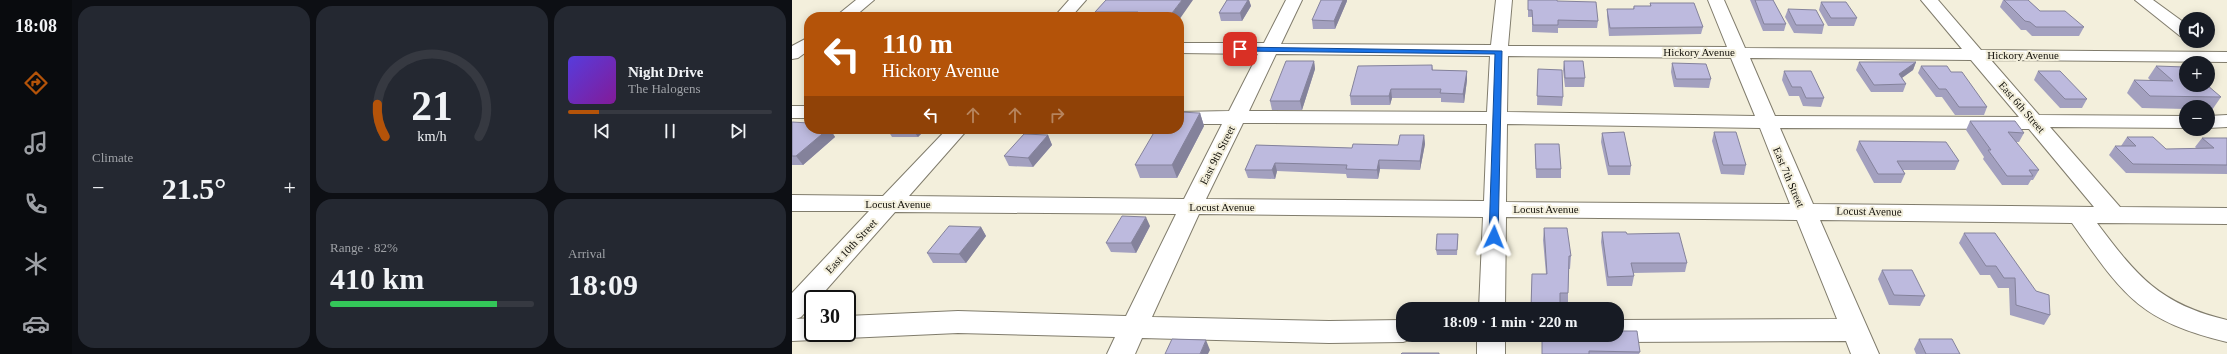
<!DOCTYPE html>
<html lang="en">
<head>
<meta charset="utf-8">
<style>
  :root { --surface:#171b24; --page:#242831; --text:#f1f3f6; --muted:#9ea1a6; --line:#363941; --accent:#b45309 }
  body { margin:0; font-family:"Times New Roman",serif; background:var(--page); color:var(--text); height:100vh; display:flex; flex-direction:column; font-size:15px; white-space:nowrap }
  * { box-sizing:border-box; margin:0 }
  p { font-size:13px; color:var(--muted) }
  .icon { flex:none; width:22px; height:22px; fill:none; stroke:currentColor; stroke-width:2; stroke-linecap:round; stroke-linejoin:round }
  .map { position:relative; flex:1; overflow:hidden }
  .drawer { display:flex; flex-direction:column; gap:6px; padding:6px; background:#0d0f14; width:720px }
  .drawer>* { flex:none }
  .banner { position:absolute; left:12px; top:12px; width:380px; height:122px; border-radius:16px; box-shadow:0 2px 10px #0003; background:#b45309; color:#fff; overflow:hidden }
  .buttons { position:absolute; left:1387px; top:12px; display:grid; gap:8px }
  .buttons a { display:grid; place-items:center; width:36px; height:36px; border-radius:50%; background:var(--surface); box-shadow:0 2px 10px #0003; font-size:20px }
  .speed { position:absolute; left:12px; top:290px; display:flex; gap:8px; font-size:20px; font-weight:700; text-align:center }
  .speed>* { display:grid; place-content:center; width:52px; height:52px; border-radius:50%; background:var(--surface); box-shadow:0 2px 10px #0003; line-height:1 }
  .speed .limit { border:2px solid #111; border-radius:6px; background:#fff; color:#111 }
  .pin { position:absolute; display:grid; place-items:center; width:34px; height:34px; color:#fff; margin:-17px; border-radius:8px; box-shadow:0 2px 6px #0006 }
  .me { position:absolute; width:44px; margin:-22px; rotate:2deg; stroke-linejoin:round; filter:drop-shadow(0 0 3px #0008) }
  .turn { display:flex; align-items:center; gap:14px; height:84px; padding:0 12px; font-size:18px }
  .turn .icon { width:52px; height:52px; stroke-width:2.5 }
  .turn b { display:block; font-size:28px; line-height:34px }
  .lanes { display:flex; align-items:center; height:38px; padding:0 12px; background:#0003; justify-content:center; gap:20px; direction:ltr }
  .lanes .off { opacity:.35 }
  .big { font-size:30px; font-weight:700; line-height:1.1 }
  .drawer .card { flex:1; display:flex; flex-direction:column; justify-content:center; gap:6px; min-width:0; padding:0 14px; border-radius:16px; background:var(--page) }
  .drawer .dial { align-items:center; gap:0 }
  .dial svg { height:104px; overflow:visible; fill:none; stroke:var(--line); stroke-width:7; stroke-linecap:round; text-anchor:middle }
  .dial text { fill:var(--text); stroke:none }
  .song { display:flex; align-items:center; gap:12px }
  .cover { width:48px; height:48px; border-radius:6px; background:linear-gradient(135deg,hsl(250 70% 55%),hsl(290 70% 35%)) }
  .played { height:4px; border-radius:2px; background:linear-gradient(90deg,var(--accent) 15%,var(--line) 15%) }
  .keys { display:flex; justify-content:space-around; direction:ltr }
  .heat { display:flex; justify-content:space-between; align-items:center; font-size:22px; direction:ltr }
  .charge { height:6px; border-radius:3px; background:linear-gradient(90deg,#34c759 82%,var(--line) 0) }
  .drawer .tiles { flex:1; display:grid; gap:6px; grid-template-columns:repeat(3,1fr) }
  .card:first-child { grid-row:span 2 }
  .trip { position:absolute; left:604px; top:302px; width:228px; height:40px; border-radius:16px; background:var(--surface); box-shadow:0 2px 10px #0003; font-weight:700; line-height:40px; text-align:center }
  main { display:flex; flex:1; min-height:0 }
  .tabs { display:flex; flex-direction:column; width:72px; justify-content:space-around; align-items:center; background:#090b0e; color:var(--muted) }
  .tabs .icon { width:28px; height:28px }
  .tabs .current { color:var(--accent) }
  .tabs b { font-size:18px; color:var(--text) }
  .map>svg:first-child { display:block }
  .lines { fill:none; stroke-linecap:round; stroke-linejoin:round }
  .minor-casing { stroke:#807c6c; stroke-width:2 }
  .minor { fill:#fff; fill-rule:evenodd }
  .wall { fill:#a3a0bf }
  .shaded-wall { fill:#84829b }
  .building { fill:#bdbade; stroke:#84829b }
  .route { fill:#1a73e8; stroke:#114b97 }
  .labels { text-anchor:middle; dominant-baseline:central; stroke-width:4; stroke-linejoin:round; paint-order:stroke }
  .street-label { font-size:11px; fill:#14120c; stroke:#f3efdc }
</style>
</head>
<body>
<main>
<nav class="tabs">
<b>18:08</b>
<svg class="icon current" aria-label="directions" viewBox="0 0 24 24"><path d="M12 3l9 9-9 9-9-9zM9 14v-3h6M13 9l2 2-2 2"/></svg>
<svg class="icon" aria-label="music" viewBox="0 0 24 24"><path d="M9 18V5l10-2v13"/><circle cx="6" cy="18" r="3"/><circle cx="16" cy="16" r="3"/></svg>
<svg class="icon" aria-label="phone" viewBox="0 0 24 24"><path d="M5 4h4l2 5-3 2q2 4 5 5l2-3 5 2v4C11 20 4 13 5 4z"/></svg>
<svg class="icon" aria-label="climate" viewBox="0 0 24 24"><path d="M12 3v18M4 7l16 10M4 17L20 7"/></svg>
<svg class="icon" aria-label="car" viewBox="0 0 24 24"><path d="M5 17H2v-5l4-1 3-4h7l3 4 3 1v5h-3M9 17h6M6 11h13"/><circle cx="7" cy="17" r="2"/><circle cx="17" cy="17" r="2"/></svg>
</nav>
<section class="drawer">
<div class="tiles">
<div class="card"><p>Climate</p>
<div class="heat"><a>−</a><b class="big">21.5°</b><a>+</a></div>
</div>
<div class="card dial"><svg viewBox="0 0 100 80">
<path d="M14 69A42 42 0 1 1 86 69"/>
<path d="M14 69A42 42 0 0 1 8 44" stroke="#b45309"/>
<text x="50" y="56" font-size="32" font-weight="700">21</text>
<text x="50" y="72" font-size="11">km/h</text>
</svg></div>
<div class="card">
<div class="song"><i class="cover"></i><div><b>Night Drive</b><p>The Halogens</p></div></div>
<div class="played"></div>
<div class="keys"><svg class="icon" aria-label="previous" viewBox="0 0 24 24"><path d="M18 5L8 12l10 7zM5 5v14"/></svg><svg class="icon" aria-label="pause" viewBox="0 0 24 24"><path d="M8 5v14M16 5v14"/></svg><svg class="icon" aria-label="next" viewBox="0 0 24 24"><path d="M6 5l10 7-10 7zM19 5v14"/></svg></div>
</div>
<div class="card"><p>Range · 82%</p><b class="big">410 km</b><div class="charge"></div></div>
<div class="card"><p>Arrival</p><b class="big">18:09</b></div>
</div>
</section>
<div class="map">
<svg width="1435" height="354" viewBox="0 0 1435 354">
  <rect width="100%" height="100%" fill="#f3efdc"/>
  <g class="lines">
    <!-- minor casing -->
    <g class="minor-casing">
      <path id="minor" d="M64 0H82L62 17H43Z
        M277 0H294L279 17H262Z
        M494 0H510L489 44 699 45 704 0H720L716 46 935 47 916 0H932L953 48 1170 49 1129 0H1146L1189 50 1435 52V62L1199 60 1247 115 1394 116V128L1258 127 1328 207 1435 208V224L1305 223C1345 276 1367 304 1435 320V342C1345 320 1331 294 1280 223L1028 220 1087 354H1059L1054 341 825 342 815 339 813 335H825V320L1045 319 1005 220 714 217 713 309H687L691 217 407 214 360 317 537 321 611 320V335H623L621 339 611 342 537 343 350 338 343 354H315L323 337 166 333 55 338 45 335V333H55V316L166 311 334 316 384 214 103 212 26 299H21V304L9 317 4 319 21 318V333H32L31 337 21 340 0 341V293L77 211H0V195L91 196 155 129H176L117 196 392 199 430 124H387V112L437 111 466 54 387 53V43H472ZM484 54 698 56 695 112 457 111ZM716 56 939 58 963 116 715 112ZM958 58 1179 60 1227 117 983 116ZM451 123 695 124 692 201 414 199ZM715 124 968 128 998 204 714 202ZM988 128 1237 129 1302 207 1021 204Z
        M1343 0H1361L1394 24V37L1388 36Z
        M17 37V50L6 58 0 59V46Z
        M0 106H17V118H0Z
        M1435 115V127L1416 128V116Z
        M685 335H713V354H685Z"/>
    </g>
    <!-- minor -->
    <use href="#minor" class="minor"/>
  </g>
  <!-- wall -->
  <path class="wall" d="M314 0 387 17H305L303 12Z
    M435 0H457L459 6 450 21H429L427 13Z
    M736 0H765V1L806 21 805 28H766V33L740 32V17H736Z
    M958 0H981L994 24 992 31H971Z
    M1211 0H1236L1248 11 1292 27 1287 36H1240L1234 30H1229L1208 7Z
    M555 1 543 29H521L520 20Z
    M1029 2 1065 18 1062 26H1036L1027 10Z
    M858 3 911 27 909 34 817 36 815 16V9H841L842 6H858Z
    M996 9 1032 25 1030 34 1002 33 993 17Z
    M522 61 523 69 510 110H480L478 101Z
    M772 61 793 78 792 87H773L771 70Z
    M1067 62H1124L1121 70 1110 78 1114 84 1111 92H1079L1064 70Z
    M880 63 919 79 917 88 882 87 879 72Z
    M640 65 641 70 675 71V80L672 103 649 102V98H600L598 105H559L558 96Z
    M1129 66 1159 72 1195 107 1192 115H1163L1150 97H1144L1126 73Z
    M1364 66 1429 97 1420 110 1416 109V107H1394V109L1350 108 1335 93 1342 80 1359 81 1356 78Z
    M746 69 771 97 770 106 745 105Z
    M992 71 1032 98 1029 107 1011 106 1007 96H997L990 80Z
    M1246 71 1295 99 1290 108H1268L1242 80Z
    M408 113 412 126 385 178H348L343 165Z
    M1178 121 1232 133 1227 142H1223L1247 170 1241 180H1239L1236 185H1210L1191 159 1192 157 1174 130Z
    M0 122 17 129H38L43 137 11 165H0Z
    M95 129H134L126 137H100Z
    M922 132 954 165 952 175 929 174 920 141Z
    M810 133 839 166 838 175H816L809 142Z
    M256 135 260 145 241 167 217 166 212 156Z
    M632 135 633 144 628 170 588 169 586 179 555 178 554 174 485 171 483 179 456 178 453 170 464 145 560 148 606 145Z
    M1335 137 1374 149H1405L1403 147 1410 138H1435V174L1334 173 1317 155 1323 146H1329Z
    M1067 141 1167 161 1163 170H1111L1113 174 1109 183H1082L1064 150Z
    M743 144 769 169V178H744Z
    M358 226 344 253 319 252 314 243Z
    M189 227 194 236 174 263H141L135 253Z
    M752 228 779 256 778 269H777L776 293V306L768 305V309H739L740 274H754L751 240Z
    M810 232 835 234 895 263 893 272 841 273 842 276 840 286H815L809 242Z
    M1172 233H1203L1258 315 1252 325 1218 315 1217 288H1206L1198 275H1188L1167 243Z
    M666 234 665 255H645L644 250Z
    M1090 270 1133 296 1128 306 1097 305 1086 279Z
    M750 335H825L848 352 847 354H750Z
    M1127 339 1168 354H1124L1122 349Z"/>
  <!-- shaded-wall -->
  <path class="shaded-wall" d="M390 0H401L387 20V17H377Z
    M456 0H457L459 6 450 21 448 13Z
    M551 0H555V1L543 29 542 21Z
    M522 61 523 69 510 110 508 101Z
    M1124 62 1121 70 1104 82 1107 74Z
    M675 71V80L672 103 671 94Z
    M599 89 600 98 598 105 597 96Z
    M408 113 412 126 385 178 380 165Z
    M36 129H38L43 137 11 165 4 156Z
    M120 129H134L126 137Z
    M256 135 260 145 241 167 236 158Z
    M632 135 633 144 628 170V161Z
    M587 160 588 169 586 179 585 170Z
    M483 163 485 171 483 179 480 170Z
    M354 217 358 226 344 253 339 243Z
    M189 227 194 236 174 263 167 254Z
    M414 340 418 350 416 354H408Z"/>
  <!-- building -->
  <path class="building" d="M314 0H390L377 17H342L346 12H303Z
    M435 0H456L448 13H427Z
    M529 0H551L542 21 520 20Z
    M736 0H765V1L804 2 806 21 766 20V25H741L740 10H736Z
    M963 0H981L994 24H972Z
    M1212 0H1236L1248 11H1273L1292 27H1244L1238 22 1233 21Z
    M1029 2H1054L1065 18H1039Z
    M858 3H902L911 27 818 28 815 9H842V6H859Z
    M996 9 1024 10 1032 25H1004Z
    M494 61H522L508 101H478Z
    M772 61H791L793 78H773Z
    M1067 62H1124L1107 74 1114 84 1082 85Z
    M880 63 914 64 919 79H884Z
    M640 65V70L675 71 671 94 648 93 649 89H599L597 96H558L566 66Z
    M1129 66H1155L1159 72H1170L1195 107H1167L1154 89H1147Z
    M1364 66 1393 67H1394V85H1415L1429 97 1358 96 1342 80 1381 81Z
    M746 69 770 70 771 97 745 96Z
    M992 71H1019L1032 98H1014L1009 87H1000Z
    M1246 71H1268L1295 99H1273Z
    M387 112 408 113 380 165H343L364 129H387Z
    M1178 121H1223L1232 133 1216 132 1247 170H1237L1241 176H1215L1196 150H1199Z
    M0 122 17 123V129H36L4 156H0Z
    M832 132 839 166H817L810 133Z
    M922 132H944L954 165H931Z
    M232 134 256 135 236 158 212 156Z
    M608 135H632L628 161 587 160 585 170 554 169 555 165 483 163 480 170H453L464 145 560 148 561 144 606 145Z
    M1335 137H1361L1374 149 1422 148 1410 138H1435V165L1341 164 1323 146H1344Z
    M1067 141 1154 142 1167 161H1105L1113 174H1086Z
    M743 144H767L769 169H744Z
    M330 216 354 217 339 243H314Z
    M157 226 189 227 167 254 135 253Z
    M752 228H775L779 256H777L776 293H768V309H750V308H739L740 274H755Z
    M810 232H834L835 234 887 233 895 263H839L842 276 816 277Z
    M1172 233H1203L1244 291 1257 295 1258 315 1224 305 1223 278H1212L1204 266H1194Z
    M645 234H666L665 250H644Z
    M1090 270H1120L1133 296 1102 295Z
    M825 331H845L848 352 797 351V354H750V335H825Z
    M380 339 414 340 408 354H373Z
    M1127 339H1160L1168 354H1134Z
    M610 353H647V354H609Z"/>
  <!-- route -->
  <path class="route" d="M445 47 710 51 706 240 702 241 697 237 703 54 448 51 444 49Z"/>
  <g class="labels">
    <!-- street labels -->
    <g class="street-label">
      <text x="907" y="52">Hickory Avenue</text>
      <text x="1231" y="55">Hickory Avenue</text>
      <text transform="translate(1230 107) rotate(49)">East 6th Street</text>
      <text transform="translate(425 155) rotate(-63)">East 9th Street</text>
      <text transform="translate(997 177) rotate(67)">East 7th Street</text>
      <text x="106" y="204">Locust Avenue</text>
      <text x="430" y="207">Locust Avenue</text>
      <text x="754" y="209">Locust Avenue</text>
      <text transform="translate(1077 211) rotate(1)">Locust Avenue</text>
      <text transform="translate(59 246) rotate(-47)">East 10th Street</text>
    </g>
  </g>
</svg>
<div class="buttons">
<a><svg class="icon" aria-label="sound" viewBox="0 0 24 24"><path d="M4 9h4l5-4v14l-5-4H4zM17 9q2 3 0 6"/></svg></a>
<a>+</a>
<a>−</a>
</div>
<div class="speed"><div class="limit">30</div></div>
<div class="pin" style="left:448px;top:49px;background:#d93025"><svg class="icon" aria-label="arrive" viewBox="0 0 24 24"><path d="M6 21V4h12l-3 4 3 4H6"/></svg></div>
<svg class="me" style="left:702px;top:237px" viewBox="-20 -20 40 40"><path d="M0-17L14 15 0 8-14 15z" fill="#1a73e8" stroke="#fff" stroke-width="4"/></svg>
<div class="trip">18:09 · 1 min · 220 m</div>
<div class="banner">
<div class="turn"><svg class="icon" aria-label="left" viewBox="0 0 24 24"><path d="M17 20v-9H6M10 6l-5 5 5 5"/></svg><div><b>110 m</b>Hickory Avenue</div></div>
<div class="lanes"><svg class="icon" aria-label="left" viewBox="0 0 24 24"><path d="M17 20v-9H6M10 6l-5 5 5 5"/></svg><svg class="icon off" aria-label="ahead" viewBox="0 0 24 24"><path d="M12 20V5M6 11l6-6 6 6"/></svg><svg class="icon off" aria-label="ahead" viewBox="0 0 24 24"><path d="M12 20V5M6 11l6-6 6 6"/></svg><svg class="icon off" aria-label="right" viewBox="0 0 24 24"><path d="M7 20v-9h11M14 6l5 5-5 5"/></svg></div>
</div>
</div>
</main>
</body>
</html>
